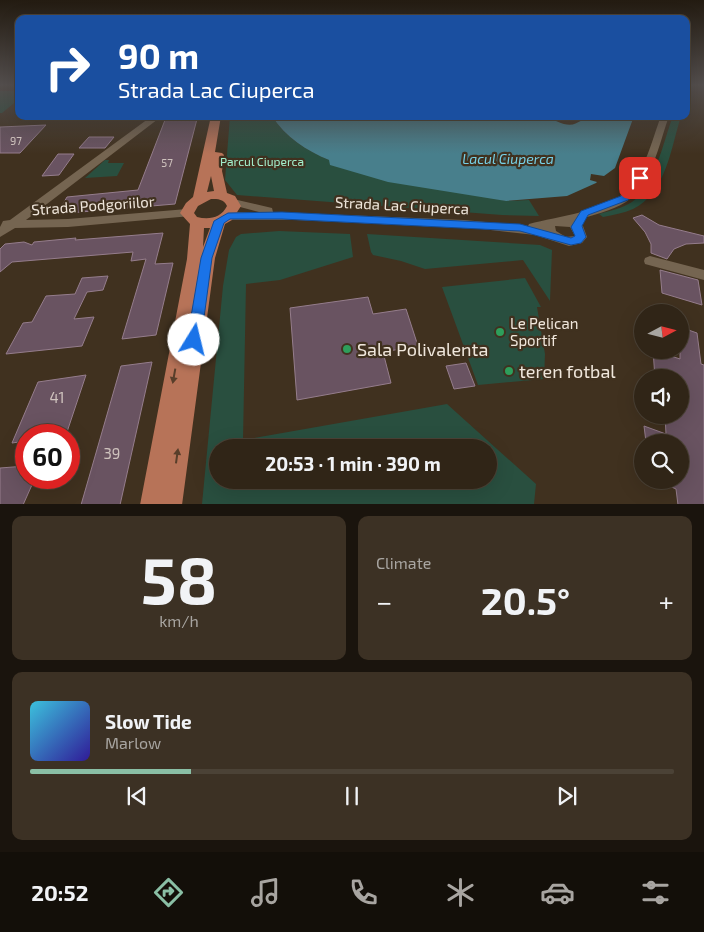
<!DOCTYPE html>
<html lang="en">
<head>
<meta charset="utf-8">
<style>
  :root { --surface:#302517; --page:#3c3124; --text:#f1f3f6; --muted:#a8a5a1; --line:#4b4236; --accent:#8abfa5 }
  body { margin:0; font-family:"Exo 2",sans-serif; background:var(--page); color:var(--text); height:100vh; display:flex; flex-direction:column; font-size:19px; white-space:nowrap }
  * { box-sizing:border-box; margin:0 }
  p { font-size:16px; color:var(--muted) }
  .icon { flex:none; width:28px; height:28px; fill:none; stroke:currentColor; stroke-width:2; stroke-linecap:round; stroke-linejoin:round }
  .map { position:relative; height:504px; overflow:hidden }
  .side { display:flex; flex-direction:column; gap:12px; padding:12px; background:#1a140d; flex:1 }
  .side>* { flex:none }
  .guide { position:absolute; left:15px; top:15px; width:675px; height:105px; border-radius:10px; box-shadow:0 5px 20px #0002,0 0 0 1px var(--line); background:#1a4fa0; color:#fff; overflow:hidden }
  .needle { width:32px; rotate:83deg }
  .fabs { position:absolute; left:634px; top:304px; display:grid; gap:10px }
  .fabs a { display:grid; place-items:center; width:55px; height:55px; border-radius:50%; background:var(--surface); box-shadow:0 5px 20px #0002,0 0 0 1px var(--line); font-size:25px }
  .speed { position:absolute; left:15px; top:424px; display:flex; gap:10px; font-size:25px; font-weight:700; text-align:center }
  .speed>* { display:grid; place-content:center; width:65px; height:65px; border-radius:50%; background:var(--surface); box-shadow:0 5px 20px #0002,0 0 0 1px var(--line); line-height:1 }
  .speed .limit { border:8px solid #d22; background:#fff; color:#111 }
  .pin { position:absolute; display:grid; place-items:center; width:42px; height:42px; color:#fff; margin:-21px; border-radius:10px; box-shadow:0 2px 8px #0006 }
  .me { position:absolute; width:55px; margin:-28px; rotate:9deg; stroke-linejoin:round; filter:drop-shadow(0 0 4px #0008) }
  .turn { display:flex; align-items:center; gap:18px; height:105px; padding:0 20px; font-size:22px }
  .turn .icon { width:65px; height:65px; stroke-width:2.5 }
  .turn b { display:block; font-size:35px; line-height:42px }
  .big { font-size:38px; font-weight:700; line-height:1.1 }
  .side .widget { flex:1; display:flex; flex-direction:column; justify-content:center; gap:8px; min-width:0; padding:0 18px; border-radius:10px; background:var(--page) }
  .side .dial { align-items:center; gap:0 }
  .dial b { font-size:65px; line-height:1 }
  .song { display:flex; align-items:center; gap:15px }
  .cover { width:60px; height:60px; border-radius:8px; background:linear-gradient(135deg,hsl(190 70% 55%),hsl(250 70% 35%)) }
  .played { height:5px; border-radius:2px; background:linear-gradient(90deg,var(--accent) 25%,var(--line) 25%) }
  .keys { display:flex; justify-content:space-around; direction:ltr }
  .heat { display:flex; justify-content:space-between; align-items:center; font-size:28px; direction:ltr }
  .side .tiles { flex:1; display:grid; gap:12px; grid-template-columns:1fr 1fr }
  .widget:last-child { grid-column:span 2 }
  .trip { position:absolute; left:209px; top:439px; width:288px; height:50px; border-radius:25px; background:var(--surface); box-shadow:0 5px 20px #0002,0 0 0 1px var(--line); font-weight:700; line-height:50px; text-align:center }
  .tabs { display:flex; height:80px; justify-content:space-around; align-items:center; background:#130f09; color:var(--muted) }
  .tabs .icon { width:35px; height:35px }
  .tabs .on { color:var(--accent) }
  .tabs b { font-size:22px; color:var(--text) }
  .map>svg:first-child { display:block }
  .green { fill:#294f3f; fill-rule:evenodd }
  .water { fill:#487f8c }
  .building { fill:#695361; stroke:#957d8c }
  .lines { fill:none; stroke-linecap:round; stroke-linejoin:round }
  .minor { fill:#756551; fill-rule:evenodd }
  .major { fill:#b77358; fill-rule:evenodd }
  .oneway { fill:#583e2a }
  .route { fill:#1a73e8; stroke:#114b97 }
  .leisure-dot { fill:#2e9e5b; stroke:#40311f; stroke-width:2 }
  .labels { text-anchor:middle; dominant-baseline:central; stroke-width:4.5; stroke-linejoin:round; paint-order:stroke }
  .far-number-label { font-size:11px; fill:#cec2bd }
  .far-park-label { font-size:12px; fill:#a3f0cd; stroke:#40311f }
  .far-water-label { font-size:14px; font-style:italic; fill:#77d0e6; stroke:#40311f }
  .street-label { font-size:15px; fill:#f0e7dc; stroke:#40311f }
  .poi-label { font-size:15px; fill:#f0e7dc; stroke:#40311f; text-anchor:start }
  .near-number-label { font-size:15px; fill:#cec2bd }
  .near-poi-label { font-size:18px; fill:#f0e7dc; stroke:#40311f; text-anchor:start }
</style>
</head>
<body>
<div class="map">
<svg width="704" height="505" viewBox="0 0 704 505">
  <rect width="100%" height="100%" fill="#40311f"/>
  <!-- green -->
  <path class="green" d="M0 91H19V99L2 113H0Z
    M230 116H272C285 137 307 151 329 160L506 201 529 200 539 216 502 215 237 195 225 180Z
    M673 116H681C671 148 666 193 633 209 624 213 613 215 603 217L599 214C609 211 623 208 632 202 655 186 663 142 673 116Z
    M105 160H109L108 163H124L117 176 85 178Z
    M279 231 350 234 353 257 280 280 246 284 243 440 447 404 536 484 534 504H202L223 286 229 250 236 237 241 234ZM218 448H488V480H218Z
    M367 234 540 245 552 250 550 301 523 260 425 269 401 261 373 255 371 252Z
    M525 278 541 307H537L545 354 544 379 478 385 442 287Z"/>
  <!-- water -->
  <path class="water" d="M272 116H556V121C578 131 577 118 594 116 607 115 621 116 634 116L615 168 604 176 591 174 590 180 597 182 596 183 567 196 506 201 388 182 330 165 329 160C307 151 285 137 272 116Z"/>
  <!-- building -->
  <path class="building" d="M172 116H189L188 120 197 119 175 204 57 214 67 197 138 190 165 120Z
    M46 125 20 153H0V127Z
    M89 137H114L105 148H79Z
    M58 154H74L59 175 42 176Z
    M642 215 659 225 704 236V243L686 244 674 249 667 259 651 253V244L645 232 633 218Z
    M163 233 155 264 173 263 156 335 122 339 146 259 131 261 133 252 12 262 0 272V249L5 244 24 242 32 245 34 242 76 238 75 240Z
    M660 270 698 280 702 305 662 293Z
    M108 276 103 290 87 292 74 319 94 317 82 346 6 354 23 323 32 322 46 296 75 294 82 278Z
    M368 297 373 314 406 309 418 346 383 352 391 383 297 400 290 308Z
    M680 327 697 333 701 364 704 365V505H678L676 489 656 480H680V442H646L644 426 666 434 665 415H680V378H655L653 350 680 359Z
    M152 362 120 505H81L121 366Z
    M466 363 475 386 454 389 446 366Z
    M86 375 66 435H26V441L12 443 38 382Z
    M26 466V478H35L23 505H0V468Z"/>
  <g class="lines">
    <!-- minor -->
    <path class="minor" d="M152 116H162L26 220 68 219 187 209 193 213 191 216 68 227 15 228 0 237V227L3 221 10 220Z
      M661 116H669C659 144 652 184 626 202 611 211 592 215 575 221L583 226 587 237 582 243 569 246 535 235 482 229 296 220H228L222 216 228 212H259L229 204 228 202 233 199 272 208 273 212 464 220 528 226 529 224C558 216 605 212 627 190 645 171 652 140 661 116ZM555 226 570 227 575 236 566 237 556 231Z
      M650 256 704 270V280L645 264 644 261 645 258Z"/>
    <!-- major -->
    <path class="major" d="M211 116H221L215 152 222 153 224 155 222 171 227 193 235 196 241 206 232 220 225 224 215 258 182 505H140L187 259 190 224 180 213 186 203 193 197ZM211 176 214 191 207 192ZM211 199C218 199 224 199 227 206 221 218 209 220 197 217L194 213 198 206ZM204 228H210L203 247Z"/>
  </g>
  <!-- one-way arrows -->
  <defs><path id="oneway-solid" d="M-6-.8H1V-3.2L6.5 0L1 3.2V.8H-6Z" transform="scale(1.25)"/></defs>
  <g class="oneway">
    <use href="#oneway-solid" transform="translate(174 376) rotate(100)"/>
    <use href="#oneway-solid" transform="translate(177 456) rotate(-82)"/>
  </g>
  <!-- sky -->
  <linearGradient id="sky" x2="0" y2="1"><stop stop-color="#231b11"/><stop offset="0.55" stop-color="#534e4d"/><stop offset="1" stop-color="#534e4d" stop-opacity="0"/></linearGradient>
  <rect width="704" height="154" fill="url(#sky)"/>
  <!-- route -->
  <path class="route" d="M640 175 645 178 638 190 628 200 588 215 582 226 586 237 581 243 571 245 520 231 282 219H230L224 223 212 258 201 340 199 345 194 346 189 345 187 340 201 258 214 221 228 213 282 212 520 224 571 238 575 236 571 227 581 211 621 196 631 186 637 176Z"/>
  <!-- markers -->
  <g class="leisure-dot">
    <circle cx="500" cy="332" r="5"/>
    <circle cx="347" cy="349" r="5"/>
    <circle cx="509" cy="371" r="5"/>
  </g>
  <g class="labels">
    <!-- far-number labels -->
    <g class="far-number-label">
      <text x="16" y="140">97</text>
      <text x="167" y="162">57</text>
    </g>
    <!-- far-park labels -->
    <g class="far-park-label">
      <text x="262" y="161">Parcul Ciuperca</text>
    </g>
    <!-- far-water labels -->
    <g class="far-water-label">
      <text x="508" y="158">Lacul Ciuperca</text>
    </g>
    <!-- street labels -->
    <g class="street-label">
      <text transform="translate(93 205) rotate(-4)">Strada Podgoriilor</text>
      <text transform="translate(402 205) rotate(3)">Strada Lac Ciuperca</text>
    </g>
    <!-- poi labels -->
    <g class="poi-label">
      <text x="510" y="323">Le Pelican<tspan x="510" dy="17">Sportif</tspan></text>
    </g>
    <!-- near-number labels -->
    <g class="near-number-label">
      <text x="57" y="397">41</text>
      <text x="112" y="453">39</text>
    </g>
    <!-- near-poi labels -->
    <g class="near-poi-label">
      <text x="357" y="349">Sala Polivalenta</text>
      <text x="519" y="371">teren fotbal</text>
    </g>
  </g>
</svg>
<div class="fabs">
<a><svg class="needle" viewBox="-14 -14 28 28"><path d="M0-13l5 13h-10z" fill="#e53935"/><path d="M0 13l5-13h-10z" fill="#a8a5a1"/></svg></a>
<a><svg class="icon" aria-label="sound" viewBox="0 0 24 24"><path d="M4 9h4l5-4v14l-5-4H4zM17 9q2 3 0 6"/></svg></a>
<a><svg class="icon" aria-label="search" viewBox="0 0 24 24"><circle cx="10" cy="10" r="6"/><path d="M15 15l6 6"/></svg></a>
</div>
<div class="speed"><div class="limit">60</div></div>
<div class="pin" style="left:640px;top:178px;background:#d93025"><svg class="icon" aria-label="arrive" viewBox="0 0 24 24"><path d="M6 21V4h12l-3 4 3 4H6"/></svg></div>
<svg class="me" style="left:194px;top:340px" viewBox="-20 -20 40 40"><circle r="19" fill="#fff"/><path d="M0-13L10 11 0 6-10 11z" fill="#1a73e8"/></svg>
<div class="trip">20:53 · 1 min · 390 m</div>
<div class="guide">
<div class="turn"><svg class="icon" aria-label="right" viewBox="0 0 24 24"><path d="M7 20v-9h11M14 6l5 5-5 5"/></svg><div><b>90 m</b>Strada Lac Ciuperca</div></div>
</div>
</div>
<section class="side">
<div class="tiles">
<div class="widget dial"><b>58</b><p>km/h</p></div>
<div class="widget"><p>Climate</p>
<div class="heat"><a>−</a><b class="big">20.5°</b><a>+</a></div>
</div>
<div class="widget">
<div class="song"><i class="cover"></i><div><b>Slow Tide</b><p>Marlow</p></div></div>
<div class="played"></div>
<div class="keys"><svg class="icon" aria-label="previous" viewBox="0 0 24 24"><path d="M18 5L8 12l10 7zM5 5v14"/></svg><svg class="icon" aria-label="pause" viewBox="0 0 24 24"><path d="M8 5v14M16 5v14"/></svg><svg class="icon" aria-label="next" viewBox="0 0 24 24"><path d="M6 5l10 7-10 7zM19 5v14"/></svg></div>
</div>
</div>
</section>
<nav class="tabs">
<b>20:52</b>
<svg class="icon on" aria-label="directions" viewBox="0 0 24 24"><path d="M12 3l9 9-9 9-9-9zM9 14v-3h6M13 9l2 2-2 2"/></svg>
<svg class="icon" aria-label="music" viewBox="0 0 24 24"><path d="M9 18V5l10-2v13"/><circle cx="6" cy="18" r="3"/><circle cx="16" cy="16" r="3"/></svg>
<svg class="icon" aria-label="phone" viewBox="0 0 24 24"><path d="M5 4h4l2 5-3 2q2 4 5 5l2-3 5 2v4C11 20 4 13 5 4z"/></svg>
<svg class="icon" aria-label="climate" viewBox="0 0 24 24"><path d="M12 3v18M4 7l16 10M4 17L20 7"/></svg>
<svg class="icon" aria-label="car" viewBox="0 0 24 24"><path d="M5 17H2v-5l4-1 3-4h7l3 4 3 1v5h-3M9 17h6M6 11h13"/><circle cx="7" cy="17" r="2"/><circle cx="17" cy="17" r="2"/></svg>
<svg class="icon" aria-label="filters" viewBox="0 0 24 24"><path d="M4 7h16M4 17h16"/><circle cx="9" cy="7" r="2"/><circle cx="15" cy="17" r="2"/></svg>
</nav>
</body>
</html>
